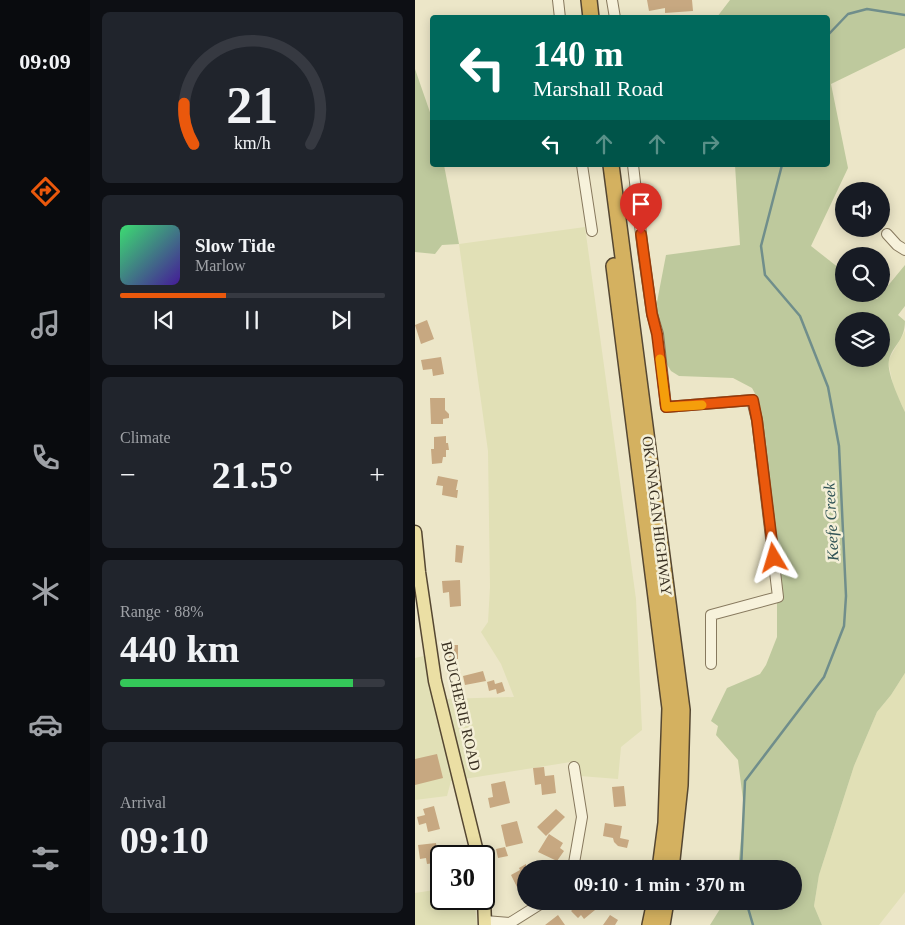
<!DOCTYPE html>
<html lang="en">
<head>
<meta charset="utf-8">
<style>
  :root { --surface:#171b24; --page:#20242c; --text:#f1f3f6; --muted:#9ea1a6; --line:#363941; --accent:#ea580c }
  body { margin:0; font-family:Georgia,serif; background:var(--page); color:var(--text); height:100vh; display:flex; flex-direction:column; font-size:19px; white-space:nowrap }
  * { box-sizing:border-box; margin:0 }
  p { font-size:16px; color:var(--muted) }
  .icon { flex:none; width:28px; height:28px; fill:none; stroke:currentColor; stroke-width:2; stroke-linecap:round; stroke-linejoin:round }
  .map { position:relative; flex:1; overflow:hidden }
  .side { display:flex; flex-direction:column; gap:12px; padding:12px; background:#0d0f14; width:325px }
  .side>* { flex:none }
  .guide { position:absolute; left:15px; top:15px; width:400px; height:152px; border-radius:5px; box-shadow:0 2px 12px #0003; background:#00695c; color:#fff; overflow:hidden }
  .buttons { position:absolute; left:420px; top:182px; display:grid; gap:10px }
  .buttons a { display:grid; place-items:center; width:55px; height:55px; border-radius:50%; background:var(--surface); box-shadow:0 2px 12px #0003; font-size:25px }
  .speed { position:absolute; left:15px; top:845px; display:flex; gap:10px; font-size:25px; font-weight:700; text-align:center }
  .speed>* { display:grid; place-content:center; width:65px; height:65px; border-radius:50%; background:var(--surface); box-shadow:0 2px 12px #0003; line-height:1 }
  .speed .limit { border:2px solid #111; border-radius:8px; background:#fff; color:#111 }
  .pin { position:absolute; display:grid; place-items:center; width:42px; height:42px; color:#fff; margin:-51px -21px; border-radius:50% 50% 50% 0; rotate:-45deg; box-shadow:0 0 5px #0007 }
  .pin .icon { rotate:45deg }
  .me { position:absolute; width:55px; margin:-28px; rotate:353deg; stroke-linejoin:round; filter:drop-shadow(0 0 4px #0008) }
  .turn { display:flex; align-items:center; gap:18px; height:105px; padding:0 20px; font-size:22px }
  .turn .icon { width:65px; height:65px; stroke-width:2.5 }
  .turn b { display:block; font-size:35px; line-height:42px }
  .lanes { display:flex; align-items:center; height:48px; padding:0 20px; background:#0003; justify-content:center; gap:25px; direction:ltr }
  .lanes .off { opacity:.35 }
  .big { font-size:38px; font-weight:600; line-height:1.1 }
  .side .tile { flex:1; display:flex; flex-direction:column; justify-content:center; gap:8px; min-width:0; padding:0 18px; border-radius:8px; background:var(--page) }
  .side .dial { align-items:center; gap:0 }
  .dial svg { height:130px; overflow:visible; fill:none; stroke:var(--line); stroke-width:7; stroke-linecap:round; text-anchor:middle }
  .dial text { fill:var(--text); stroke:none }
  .song { display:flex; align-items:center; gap:15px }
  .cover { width:60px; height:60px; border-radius:8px; background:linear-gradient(135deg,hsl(140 70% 55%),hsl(260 70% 35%)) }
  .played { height:5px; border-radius:2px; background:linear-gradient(90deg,var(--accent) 40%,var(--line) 40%) }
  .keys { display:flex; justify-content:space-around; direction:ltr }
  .heat { display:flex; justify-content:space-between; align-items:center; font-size:28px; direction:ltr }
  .charge { height:8px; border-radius:4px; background:linear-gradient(90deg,#34c759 88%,var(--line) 0) }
  .trip { position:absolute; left:102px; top:860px; width:285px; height:50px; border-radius:25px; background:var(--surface); box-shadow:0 2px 12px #0003; font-weight:600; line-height:50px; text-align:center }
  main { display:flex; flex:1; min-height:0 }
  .dock { display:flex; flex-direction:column; width:90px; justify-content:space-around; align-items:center; background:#090b0e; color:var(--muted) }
  .dock .icon { width:35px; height:35px }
  .dock .current { color:var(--accent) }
  .dock b { font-size:22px; color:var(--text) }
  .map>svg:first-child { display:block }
  .farmland { fill:#e1e0b6 }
  .green { fill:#bec99d; fill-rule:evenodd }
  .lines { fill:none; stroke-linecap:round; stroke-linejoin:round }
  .stream { stroke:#708e8b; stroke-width:2.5 }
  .building { fill:#c7a881 }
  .minor-casing { stroke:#87795e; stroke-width:12 }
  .major-casing { stroke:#554732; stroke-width:15 }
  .highway-casing { stroke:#554732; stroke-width:18 }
  .minor { stroke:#f7f2db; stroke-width:10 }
  .major { stroke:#ebdfa4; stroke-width:12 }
  .highway { stroke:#d4b160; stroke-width:15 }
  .route-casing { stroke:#983908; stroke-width:12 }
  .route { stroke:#ea580c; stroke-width:9 }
  .slow { stroke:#f59e0b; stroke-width:9 }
  .labels { text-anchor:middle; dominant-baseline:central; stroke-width:5; stroke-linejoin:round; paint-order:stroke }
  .street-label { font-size:15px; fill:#382f21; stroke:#f4efd7 }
  .water-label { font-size:16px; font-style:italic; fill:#315457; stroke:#f4efd7 }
</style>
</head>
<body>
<main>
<nav class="dock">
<b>09:09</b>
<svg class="icon current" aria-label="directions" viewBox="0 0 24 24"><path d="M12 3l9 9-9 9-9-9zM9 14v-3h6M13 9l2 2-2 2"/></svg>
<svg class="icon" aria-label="music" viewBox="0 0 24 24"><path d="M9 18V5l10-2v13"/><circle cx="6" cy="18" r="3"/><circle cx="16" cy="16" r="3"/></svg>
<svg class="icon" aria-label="phone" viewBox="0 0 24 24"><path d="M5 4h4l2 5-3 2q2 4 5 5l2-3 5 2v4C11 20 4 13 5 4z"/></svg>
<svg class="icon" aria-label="climate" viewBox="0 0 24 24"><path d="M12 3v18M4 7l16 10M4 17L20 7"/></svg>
<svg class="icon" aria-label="car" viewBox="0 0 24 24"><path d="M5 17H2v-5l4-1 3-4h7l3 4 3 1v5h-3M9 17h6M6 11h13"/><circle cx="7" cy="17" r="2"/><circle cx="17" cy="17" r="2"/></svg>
<svg class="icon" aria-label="filters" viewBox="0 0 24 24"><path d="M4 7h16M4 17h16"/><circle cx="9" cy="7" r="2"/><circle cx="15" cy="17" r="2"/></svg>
</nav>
<section class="side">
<div class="tile dial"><svg viewBox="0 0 100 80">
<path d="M14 69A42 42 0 1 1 86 69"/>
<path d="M14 69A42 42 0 0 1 8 44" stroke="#ea580c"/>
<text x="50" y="56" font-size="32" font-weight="700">21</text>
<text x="50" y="72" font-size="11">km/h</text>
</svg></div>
<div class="tile">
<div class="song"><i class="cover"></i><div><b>Slow Tide</b><p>Marlow</p></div></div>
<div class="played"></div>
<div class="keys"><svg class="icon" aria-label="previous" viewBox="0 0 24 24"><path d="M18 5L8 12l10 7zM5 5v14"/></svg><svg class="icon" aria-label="pause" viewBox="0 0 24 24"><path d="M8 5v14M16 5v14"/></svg><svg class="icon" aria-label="next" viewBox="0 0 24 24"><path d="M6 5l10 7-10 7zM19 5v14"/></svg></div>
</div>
<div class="tile"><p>Climate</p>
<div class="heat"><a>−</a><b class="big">21.5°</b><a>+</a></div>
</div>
<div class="tile"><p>Range · 88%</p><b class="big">440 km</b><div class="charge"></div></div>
<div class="tile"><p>Arrival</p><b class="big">09:10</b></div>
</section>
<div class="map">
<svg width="490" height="925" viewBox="0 0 490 925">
  <rect width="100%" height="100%" fill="#ece6c8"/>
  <!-- farmland -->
  <path class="farmland" d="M170 227 221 599 227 730 206 747 203 779 165 776 162 761 36 781 32 796 0 800V658L13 655 29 699 99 697 86 664 66 632 73 622 75 587 73 451 44 244Z
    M490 331V412L479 389 473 361Z
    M490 673V892L464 925H407L399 906 404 875 439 766 462 712 476 695Z
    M26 889V899H59L62 925H0V893Z"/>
  <!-- green -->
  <path class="green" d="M315 0H490V48L416 84 433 168 396 246 429 272V294H455L462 299 490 265V306L483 315 490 321C490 341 477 346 474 360 471 372 485 401 490 412V673L476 695 462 712 439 766 404 875 399 906 407 925H295L310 901H379V869H323L329 808 323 760 301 735 303 726 296 721 312 688 345 674 351 665 362 637V604L343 426 344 401 337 388 318 378 264 376 256 371 242 348V302L251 255 325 245 320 165H412V18L302 17ZM429 321H466V359H429Z
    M0 69 17 118 18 165H29L44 244 27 245 20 254 0 252Z"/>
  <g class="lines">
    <!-- stream -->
    <path class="stream" d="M412 36 433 14 452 9 490 15
      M326 869 330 781 409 677 429 626 431 596 424 446 413 387 385 316 350 275 346 246 367 165
      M331 901 338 925"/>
  </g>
  <!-- building -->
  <path class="building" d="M232 0H277L278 11 250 13V8L234 11Z
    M12 320 19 339 6 344 0 325Z
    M26 357 29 374 18 376 17 369 8 370 6 360Z
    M15 398H30V410L34 414V418L28 419V424H16Z
    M31 436V443H33L34 450H31V457H28L27 463 17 464 16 449H19V437Z
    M23 476 43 480 41 490H43L42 498 27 495 28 486 21 485Z
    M41 545 49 546 47 563 40 562Z
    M45 580 46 606 35 607 34 592 28 593 27 581Z
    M34 645H43V659H34Z
    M68 671 71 681 50 685 48 676Z
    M79 680 80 684 87 682 90 691 82 694 81 689 74 691 72 682Z
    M22 754 28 778 0 785V759Z
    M129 767 130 776 139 775 141 793 127 795 126 784 120 785 118 768Z
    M90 781 95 803 75 808 73 798 78 797 76 784Z
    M209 786 211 806 199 807 197 787Z
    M19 806 25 829 13 832 11 823 4 825 2 817 10 815 8 809Z
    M141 809 150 817 131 836 122 827Z
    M102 821 108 843 91 847 86 825Z
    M190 823 207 826 205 838 214 840 212 848 203 846 199 842 198 838 188 836Z
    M134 834 148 843 145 848 149 851 142 861 123 852Z
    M21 843 22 850H26L27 856 26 867 19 868V863L12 864 11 858 5 859 3 845Z
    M90 847 93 856 83 858 81 849Z
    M111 864V885L103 889 96 875 105 870 104 868Z
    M167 901H172L180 910 169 919 166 915 163 918 156 911Z
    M143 915 150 925H130Z
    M195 915 203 920 200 925H188Z"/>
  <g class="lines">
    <!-- minor casing -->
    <g class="minor-casing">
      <path id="minor" d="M143 0 145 18
        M197 0 200 18
        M167 165 177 231
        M218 165 228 251 237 314 243 334 251 407 337 400 342 420 363 597 296 615V664
        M472 234 482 245 490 250
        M156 869 159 863 167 817 159 767
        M70 921 95 923 130 901"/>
    </g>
    <!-- major casing -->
    <g class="major-casing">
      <path id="major" d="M0 532 4 572 20 681 63 856
        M69 898 70 925"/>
    </g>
    <!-- highway casing -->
    <g class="highway-casing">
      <path id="highway" d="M174 0 176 18
        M196 165 267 710 265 785 256 869
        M199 266 255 708 251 823 245 869
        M235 925 240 901
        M247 925 251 901"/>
    </g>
    <!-- minor -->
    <use href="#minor" class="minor"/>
    <!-- major -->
    <use href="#major" class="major"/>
    <!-- highway -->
    <use href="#highway" class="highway"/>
  </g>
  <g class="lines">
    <!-- route casing -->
    <g class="route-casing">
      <path id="route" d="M226 234 237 314 242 334 251 407 338 400 342 420 359 558"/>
    </g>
    <!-- route -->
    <use href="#route" class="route"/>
    <!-- slow -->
    <path class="slow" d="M245 359 251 407 287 405"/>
  </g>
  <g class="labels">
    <!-- street labels -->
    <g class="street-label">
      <text transform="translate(242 516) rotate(83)">OKANAGAN HIGHWAY</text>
      <text transform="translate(46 706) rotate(77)">BOUCHERIE ROAD</text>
    </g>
    <!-- water labels -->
    <g class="water-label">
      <text transform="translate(416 522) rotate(-93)">Keefe Creek</text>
    </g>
  </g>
</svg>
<div class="buttons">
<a><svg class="icon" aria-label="sound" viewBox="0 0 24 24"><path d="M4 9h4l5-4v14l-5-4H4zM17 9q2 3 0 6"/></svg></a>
<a><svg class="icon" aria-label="search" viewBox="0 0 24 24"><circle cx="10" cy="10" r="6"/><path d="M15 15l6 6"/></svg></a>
<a><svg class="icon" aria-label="layers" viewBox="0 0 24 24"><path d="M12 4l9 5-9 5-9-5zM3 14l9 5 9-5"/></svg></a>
</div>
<div class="speed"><div class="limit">30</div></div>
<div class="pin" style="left:226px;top:234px;background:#d93025"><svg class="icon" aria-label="arrive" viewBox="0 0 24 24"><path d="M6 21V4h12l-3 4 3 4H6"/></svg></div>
<svg class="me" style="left:359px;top:558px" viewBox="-20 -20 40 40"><path d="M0-17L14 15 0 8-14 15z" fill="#ea580c" stroke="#fff" stroke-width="4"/></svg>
<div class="trip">09:10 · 1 min · 370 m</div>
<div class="guide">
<div class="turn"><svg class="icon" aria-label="left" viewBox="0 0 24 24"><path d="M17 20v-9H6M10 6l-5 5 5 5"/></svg><div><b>140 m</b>Marshall Road</div></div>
<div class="lanes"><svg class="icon" aria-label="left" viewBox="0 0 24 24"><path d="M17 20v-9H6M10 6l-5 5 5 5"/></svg><svg class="icon off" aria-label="ahead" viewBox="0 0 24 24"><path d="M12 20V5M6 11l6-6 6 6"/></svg><svg class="icon off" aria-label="ahead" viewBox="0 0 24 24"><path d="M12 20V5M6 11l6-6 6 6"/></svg><svg class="icon off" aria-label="right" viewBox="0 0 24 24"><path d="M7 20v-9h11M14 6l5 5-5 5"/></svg></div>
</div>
</div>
</main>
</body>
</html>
